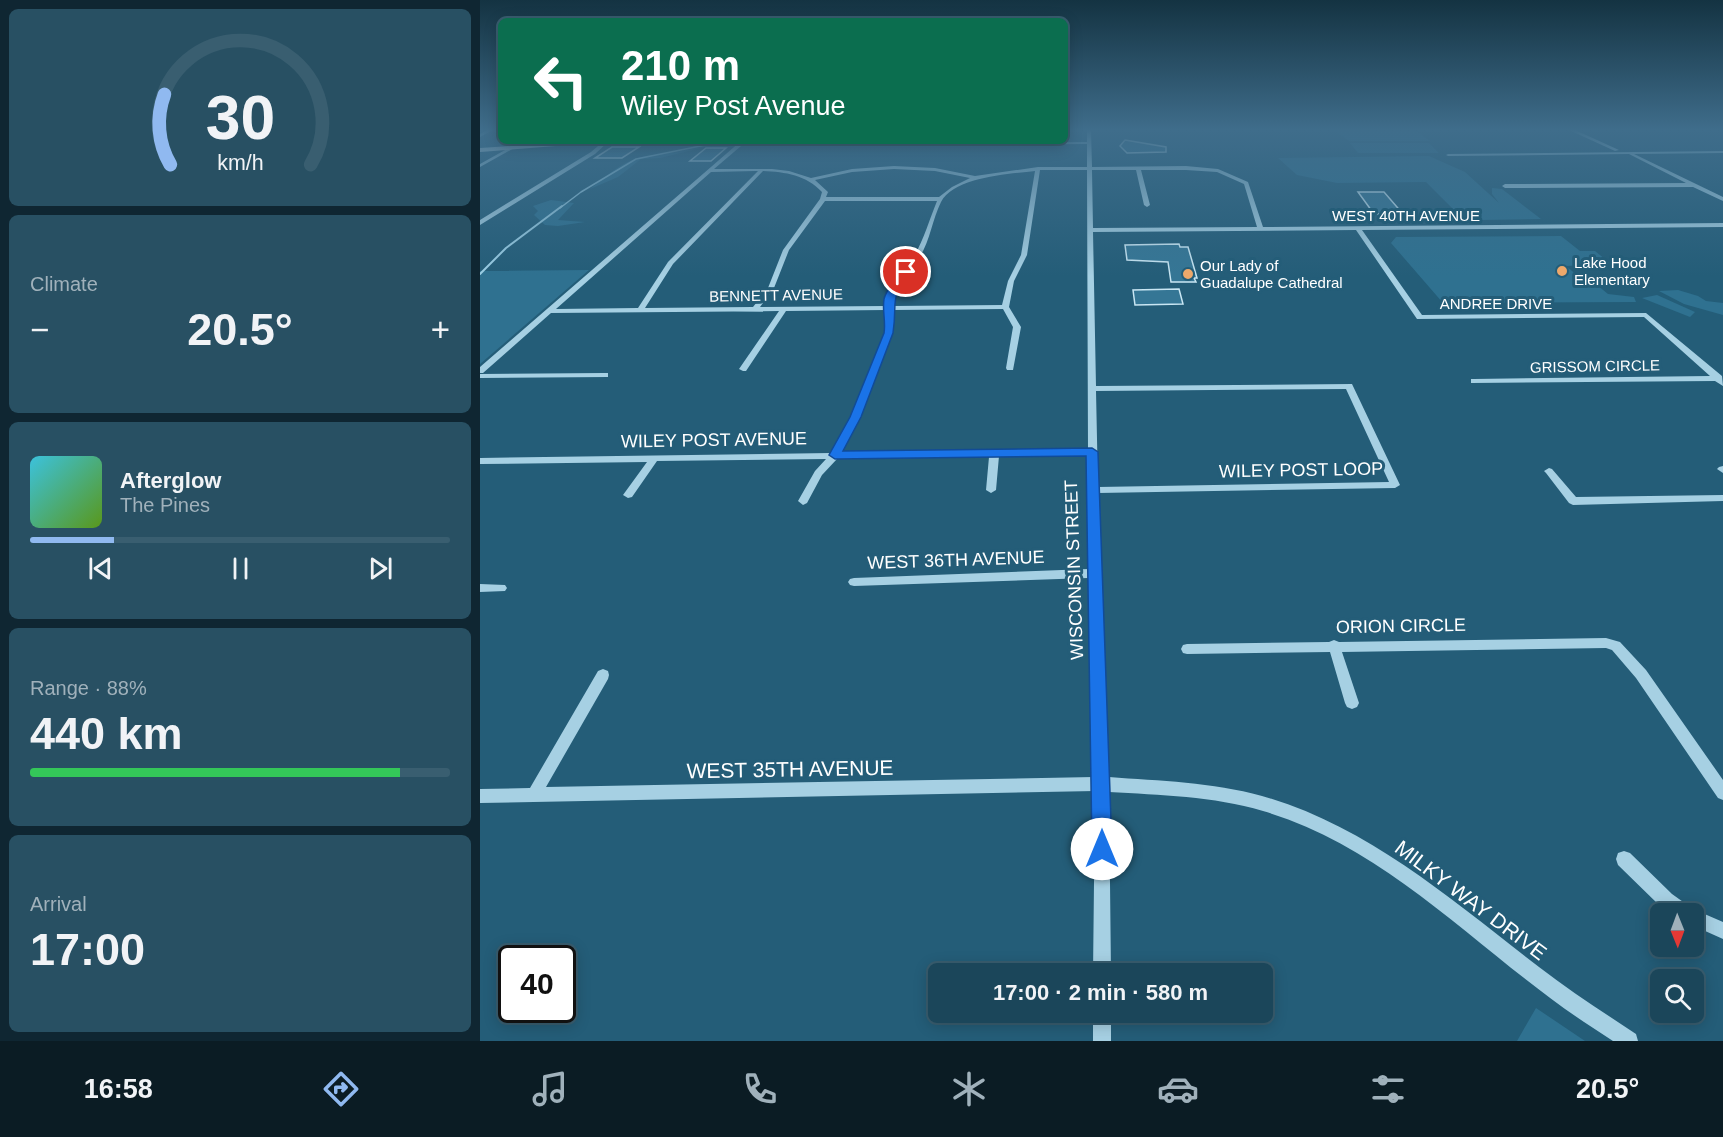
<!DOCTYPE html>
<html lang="en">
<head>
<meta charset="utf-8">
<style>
  :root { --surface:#1b465a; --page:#285063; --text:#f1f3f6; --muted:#a0b1bb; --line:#395e70; --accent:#90b9f0 }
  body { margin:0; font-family:Helvetica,sans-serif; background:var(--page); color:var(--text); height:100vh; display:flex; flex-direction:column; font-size:22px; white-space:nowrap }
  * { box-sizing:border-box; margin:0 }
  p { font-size:20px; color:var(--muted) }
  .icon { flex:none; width:33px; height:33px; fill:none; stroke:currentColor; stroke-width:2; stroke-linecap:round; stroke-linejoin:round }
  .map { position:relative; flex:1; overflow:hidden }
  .panel { display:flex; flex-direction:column; gap:9px; padding:9px; background:#0f2632; width:480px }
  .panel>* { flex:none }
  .top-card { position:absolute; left:18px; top:18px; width:570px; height:126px; border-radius:9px; box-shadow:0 3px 15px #0003,0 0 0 2px var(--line); background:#0b6e4f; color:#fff; overflow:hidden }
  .needle { width:39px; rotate:179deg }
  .buttons { position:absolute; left:1170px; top:903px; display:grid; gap:12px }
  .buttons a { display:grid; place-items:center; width:54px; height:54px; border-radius:9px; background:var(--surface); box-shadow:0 3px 15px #0003,0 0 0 2px var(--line); font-size:30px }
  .speed { position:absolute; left:18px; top:945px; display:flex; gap:12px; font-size:30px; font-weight:700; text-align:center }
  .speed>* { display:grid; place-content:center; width:78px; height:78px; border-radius:50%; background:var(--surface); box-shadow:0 3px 15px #0003,0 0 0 2px var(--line); line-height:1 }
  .speed .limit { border:3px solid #111; border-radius:9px; background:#fff; color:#111 }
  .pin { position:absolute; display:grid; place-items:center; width:51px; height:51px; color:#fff; margin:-26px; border:3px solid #fff; border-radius:50%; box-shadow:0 2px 6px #0007 }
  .me { position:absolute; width:66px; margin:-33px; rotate:0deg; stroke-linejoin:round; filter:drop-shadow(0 0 4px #0008) }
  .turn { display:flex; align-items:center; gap:21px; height:126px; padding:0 24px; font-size:27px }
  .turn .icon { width:78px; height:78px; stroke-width:2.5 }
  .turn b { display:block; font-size:42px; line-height:51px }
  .big { font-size:45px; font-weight:800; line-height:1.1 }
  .panel .card { flex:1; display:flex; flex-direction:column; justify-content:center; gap:9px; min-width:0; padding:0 21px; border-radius:9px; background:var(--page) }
  .panel .dial { align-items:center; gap:0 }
  .dial svg { height:156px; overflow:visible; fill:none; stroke:var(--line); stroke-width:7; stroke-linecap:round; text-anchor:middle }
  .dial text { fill:var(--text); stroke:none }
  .song { display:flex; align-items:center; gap:18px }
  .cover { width:72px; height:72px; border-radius:9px; background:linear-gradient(135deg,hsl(190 70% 55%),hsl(90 70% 35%)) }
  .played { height:6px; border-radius:3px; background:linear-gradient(90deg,var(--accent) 20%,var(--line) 20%) }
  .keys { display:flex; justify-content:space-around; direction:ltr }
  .heat { display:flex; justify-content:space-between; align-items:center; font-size:33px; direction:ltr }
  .charge { height:9px; border-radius:4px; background:linear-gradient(90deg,#34c759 88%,var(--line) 0) }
  .trip { position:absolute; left:448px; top:963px; width:345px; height:60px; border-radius:9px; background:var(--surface); box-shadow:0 3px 15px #0003,0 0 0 2px var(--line); font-weight:800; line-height:60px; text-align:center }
  .menu { display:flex; height:96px; justify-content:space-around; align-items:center; background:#0b1c24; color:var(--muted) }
  .menu .icon { width:42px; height:42px }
  .menu .on { color:var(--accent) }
  .menu b { font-size:27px; color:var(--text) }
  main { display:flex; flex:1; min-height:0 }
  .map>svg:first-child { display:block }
  .green { fill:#2f7190 }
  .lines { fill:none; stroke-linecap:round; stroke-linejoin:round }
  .stream-far1 { stroke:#9bcee4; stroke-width:1.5 }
  .stream { stroke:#9bcee4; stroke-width:2 }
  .building { fill:#357695; stroke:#c9e6f3; stroke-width:1.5 }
  .minor { fill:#a6d0e3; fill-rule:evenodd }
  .major { fill:#e6f4fc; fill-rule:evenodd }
  .route { fill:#1a73e8; stroke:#114b97; stroke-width:1.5 }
  .poi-dot { fill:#eda86b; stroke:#245d78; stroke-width:2 }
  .labels { text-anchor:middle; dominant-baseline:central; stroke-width:6; stroke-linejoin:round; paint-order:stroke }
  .far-street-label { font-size:15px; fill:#fff; stroke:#245d78 }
  .far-poi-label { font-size:15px; fill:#fff; stroke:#245d78; text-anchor:start }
  .street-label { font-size:18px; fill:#fff; stroke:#245d78 }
  .near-street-label { font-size:21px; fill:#fff; stroke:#245d78 }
</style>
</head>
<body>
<main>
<section class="panel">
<div class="card dial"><svg viewBox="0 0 100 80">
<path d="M14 69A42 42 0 1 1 86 69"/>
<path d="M14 69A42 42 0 0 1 11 33" stroke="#90b9f0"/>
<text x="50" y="56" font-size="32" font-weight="700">30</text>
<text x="50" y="72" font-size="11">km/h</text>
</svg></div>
<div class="card"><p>Climate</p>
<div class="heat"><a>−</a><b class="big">20.5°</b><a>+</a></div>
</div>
<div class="card">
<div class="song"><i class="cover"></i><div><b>Afterglow</b><p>The Pines</p></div></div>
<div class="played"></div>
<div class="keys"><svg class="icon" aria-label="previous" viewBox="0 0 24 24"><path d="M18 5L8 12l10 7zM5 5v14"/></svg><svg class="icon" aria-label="pause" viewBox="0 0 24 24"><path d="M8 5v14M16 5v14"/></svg><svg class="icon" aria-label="next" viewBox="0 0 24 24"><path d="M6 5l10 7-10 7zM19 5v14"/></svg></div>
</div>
<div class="card"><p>Range · 88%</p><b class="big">440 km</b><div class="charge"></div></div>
<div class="card"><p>Arrival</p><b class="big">17:00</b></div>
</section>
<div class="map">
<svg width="1243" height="1041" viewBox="0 0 1243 1041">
  <rect width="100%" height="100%" fill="#245d78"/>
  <!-- green -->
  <path class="green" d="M854 130 938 132 950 141H869Z
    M227 141H250L180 158 161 159 138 177 110 189C124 178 140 163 158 158 177 152 210 154 227 141Z
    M870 143H949L959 153H878Z
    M949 156 985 172 1019 203 1012 194V188L1022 189 1061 219 1001 220 982 218 946 182 857 183 817 175 798 158Z
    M71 200 94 203 78 220 105 222 78 226 65 225 54 215 58 211 53 206Z
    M1081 236 1100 251H1115L1131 264 1086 266 1104 281 1117 285 1128 294 1154 297 1156 302 963 303 911 243 916 237Z
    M109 270 0 364V271Z
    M1198 290 1218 296 1226 301 1243 303V315L1204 304 1179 291Z
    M1177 295 1215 312 1210 317 1162 298Z
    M1056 1008 1105 1041H1037Z"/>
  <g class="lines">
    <!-- stream-far1 -->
    <path class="stream-far1" d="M80 208 101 192 156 159 245 141"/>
    <!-- stream -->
    <path class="stream" d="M0 274 26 248 82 206"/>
  </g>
  <!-- building -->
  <path class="building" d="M645 140 686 147V152L647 153 640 146Z
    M132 147H159L142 158H115Z
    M226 148H246L231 161H210Z
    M878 192H904L923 214H894Z
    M699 244 700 247H708L717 278H714L716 282H691L688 262 647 260 645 245Z
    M699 289 703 304 655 305 653 290Z"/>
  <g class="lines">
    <!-- minor -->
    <path class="minor" d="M7 130H13L0 137V134Z
      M607 130H611L612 167 706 166 738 169 768 182 783 227 1243 223V227L882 230 942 315 1166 313 1242 376 1243 386 1235 381 991 383V379H994L1230 376 1164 317 937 319 876 230 613 232 616 386 872 384 920 485 915 488 618 493 620 573 629 777C680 781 732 782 782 796 888 826 973 901 1059 967 1090 991 1123 1012 1156 1034L1158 1041H1133L1104 1022C998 951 909 848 783 811 733 796 680 795 629 792L631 974H613L615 791 0 803V789L50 788 118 671 123 669 128 671 129 675 128 679 66 787 614 777 608 578 374 586 370 585 368 582 370 579 374 578 608 569V455L519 456 516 490 511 493 506 490 509 457 357 459 342 475 327 503 323 505 318 501 335 471 346 459 177 461 152 497 148 498 143 495 167 462 0 464V458L351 453 371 417 404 333 406 310 306 311 266 371H263L259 369 299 311 71 313 3 373H0V367L261 141H266L264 144 607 142ZM607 144V167H558L495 176 455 168 414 166 372 169 331 178 309 171 292 169H234L261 146ZM414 169 455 171 490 178 472 187 459 197H346L348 192 335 180 372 172ZM560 170H607L608 449 361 453 379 417 412 333 413 310 523 309 533 327 526 368 527 370H533L541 327 529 307 534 281 547 255ZM612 170H656L664 205 667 207 670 205 661 170H706L737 172 764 184 777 227 613 228ZM275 171H278L188 262 158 308 76 309 231 172ZM283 171C306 172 326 175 342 192L340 199 303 250 288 288 273 307 165 308 193 264ZM555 171 541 255 528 281 522 305 413 306C412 286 429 274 439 258 450 242 452 220 461 202 474 177 530 174 555 171ZM345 201H457C450 218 443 242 433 258 423 273 405 285 406 306L280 307 294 288 309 250ZM866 389 909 482 618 487 616 391Z
      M1089 130H1095L1139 150 1135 151Z
      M124 141 128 142 115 154 0 225V220L111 152Z
      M32 146 36 147 0 167V164Z
      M1243 151V153L1154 154 1243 197V201L1213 187 1025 188 1022 186 1025 184 1206 183 1149 154 968 156 966 155 968 154Z
      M125 373H128V377L0 378V374Z
      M1243 466V473L1237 469 1239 467Z
      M1069 468 1072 469 1096 497 1243 495V501L1093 505 1089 503 1066 473 1064 471Z
      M0 584 25 585 27 588 25 591 0 592Z
      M1126 638 1140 642 1166 670 1243 780V800L1238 798 1156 678 1132 650 1126 648 862 652 879 703 877 707 872 709 867 707 865 703 850 652 707 654 703 653 701 649 703 645 707 644 849 642 854 640 859 642Z
      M1144 851 1150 853 1192 894 1213 909 1243 922V939L1214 926V914H1192L1180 906 1138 865 1136 859 1138 853Z
      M613 1012H631V1041H613Z"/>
    <!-- major -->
    <path class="major" d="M107 141H140L0 152V148Z"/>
  </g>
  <!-- sky -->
  <linearGradient id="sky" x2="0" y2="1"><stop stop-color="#143342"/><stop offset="0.47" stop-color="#3f6d8b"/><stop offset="1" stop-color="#3f6d8b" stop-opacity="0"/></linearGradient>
  <rect width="1243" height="276" fill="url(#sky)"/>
  <!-- route -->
  <path class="route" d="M423 270 430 272C408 302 418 301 413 333L381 417 363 451 612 448 618 452 632 849 629 857 622 860 615 857 612 849 606 456 355 459 349 455 370 417 404 333C406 322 402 310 404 299 407 288 416 278 423 270Z"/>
  <!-- markers -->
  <g class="poi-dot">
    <circle cx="1082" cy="271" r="6"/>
    <circle cx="708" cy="274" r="6"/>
  </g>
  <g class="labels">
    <!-- far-street labels -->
    <g class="far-street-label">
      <text x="926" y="215">WEST 40TH AVENUE</text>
      <text transform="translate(296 295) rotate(-1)">BENNETT AVENUE</text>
      <text x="1016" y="303">ANDREE DRIVE</text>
      <text transform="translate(1115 366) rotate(-1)">GRISSOM CIRCLE</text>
    </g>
    <!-- far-poi labels -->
    <g class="far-poi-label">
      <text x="1094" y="262">Lake Hood<tspan x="1094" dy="17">Elementary</tspan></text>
      <text x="720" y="265">Our Lady of<tspan x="720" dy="17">Guadalupe Cathedral</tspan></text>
    </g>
    <!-- street labels -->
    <g class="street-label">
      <text transform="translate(234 440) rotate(-1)">WILEY POST AVENUE</text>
      <text transform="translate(821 470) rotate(-1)">WILEY POST LOOP</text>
      <text transform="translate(476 560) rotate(-2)">WEST 36TH AVENUE</text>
      <text transform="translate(594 570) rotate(-92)">WISCONSIN STREET</text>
      <text transform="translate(921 626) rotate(-1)">ORION CIRCLE</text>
    </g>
    <!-- near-street labels -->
    <g class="near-street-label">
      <text transform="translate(310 769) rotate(-1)">WEST 35TH AVENUE</text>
      <text transform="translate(991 900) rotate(37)">MILKY WAY DRIVE</text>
    </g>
  </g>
</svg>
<div class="buttons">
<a><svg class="needle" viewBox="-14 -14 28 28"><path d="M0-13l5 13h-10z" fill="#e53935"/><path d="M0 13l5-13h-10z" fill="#a0b1bb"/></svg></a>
<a><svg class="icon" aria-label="search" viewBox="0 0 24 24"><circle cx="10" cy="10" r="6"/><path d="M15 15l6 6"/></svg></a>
</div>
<div class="speed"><div class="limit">40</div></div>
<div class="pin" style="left:426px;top:272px;background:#d93025"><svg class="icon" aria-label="arrive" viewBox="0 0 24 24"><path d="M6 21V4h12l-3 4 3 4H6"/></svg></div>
<svg class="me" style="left:622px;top:849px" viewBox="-20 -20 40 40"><circle r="19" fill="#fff"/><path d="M0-13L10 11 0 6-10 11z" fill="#1a73e8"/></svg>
<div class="trip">17:00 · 2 min · 580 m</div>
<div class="top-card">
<div class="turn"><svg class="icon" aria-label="left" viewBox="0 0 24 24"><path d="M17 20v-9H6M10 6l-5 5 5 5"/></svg><div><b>210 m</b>Wiley Post Avenue</div></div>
</div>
</div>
</main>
<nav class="menu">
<b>16:58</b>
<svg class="icon on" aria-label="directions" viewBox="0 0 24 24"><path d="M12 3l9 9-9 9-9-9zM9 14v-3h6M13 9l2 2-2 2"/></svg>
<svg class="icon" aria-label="music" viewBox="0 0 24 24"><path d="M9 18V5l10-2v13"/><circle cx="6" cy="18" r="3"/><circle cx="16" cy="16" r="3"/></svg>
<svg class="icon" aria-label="phone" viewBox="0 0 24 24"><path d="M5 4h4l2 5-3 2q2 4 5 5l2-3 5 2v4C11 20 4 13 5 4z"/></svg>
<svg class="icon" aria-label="climate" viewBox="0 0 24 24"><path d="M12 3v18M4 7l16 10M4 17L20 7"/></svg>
<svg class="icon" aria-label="car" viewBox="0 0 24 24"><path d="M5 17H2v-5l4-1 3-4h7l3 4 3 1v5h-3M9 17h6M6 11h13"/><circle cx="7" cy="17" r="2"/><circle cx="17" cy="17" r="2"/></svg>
<svg class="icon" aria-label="filters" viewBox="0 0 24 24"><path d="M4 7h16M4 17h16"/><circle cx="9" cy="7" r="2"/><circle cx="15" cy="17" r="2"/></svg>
<b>20.5°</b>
</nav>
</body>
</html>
